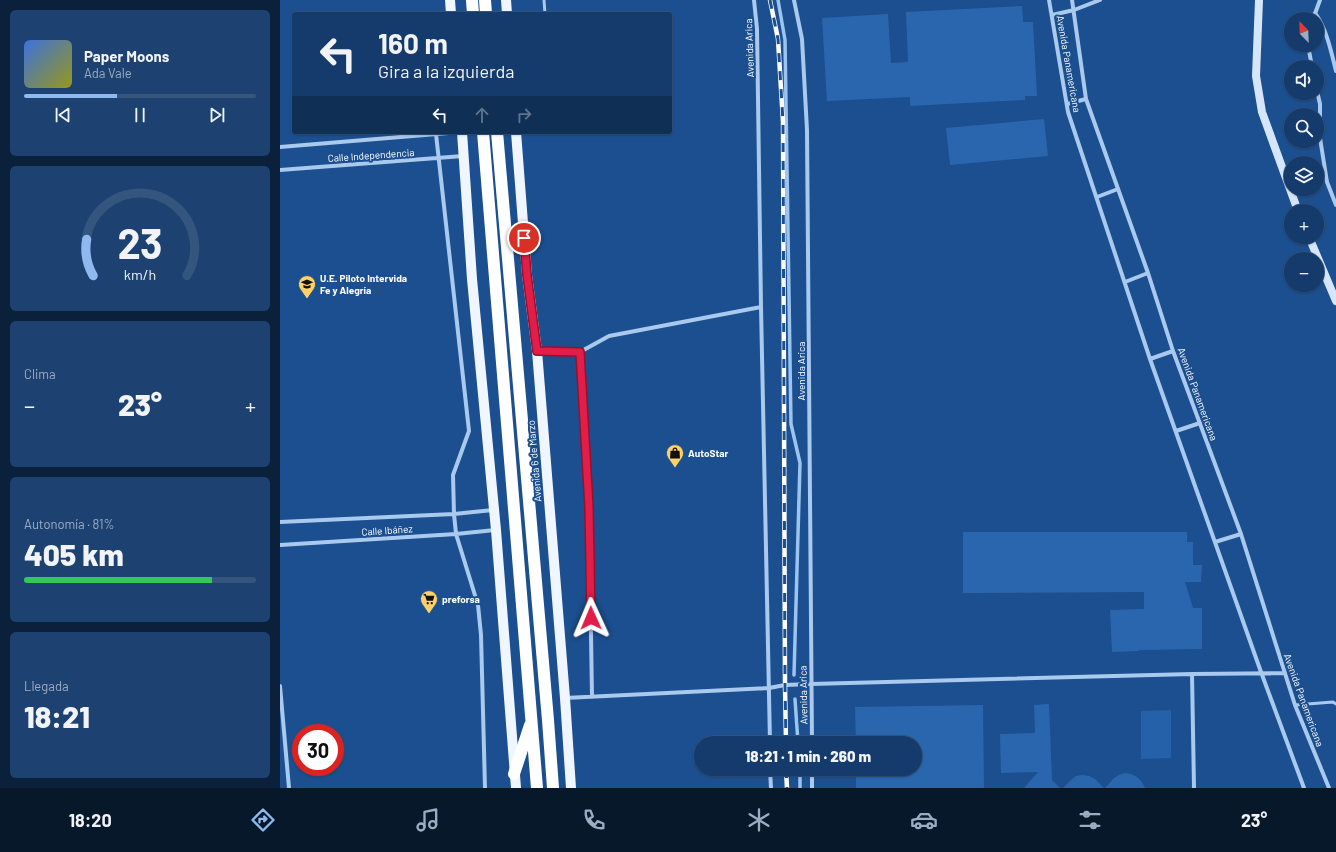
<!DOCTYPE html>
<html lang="es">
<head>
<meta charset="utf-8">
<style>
  :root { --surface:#143b6b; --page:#1d4271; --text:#f1f3f6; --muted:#9dadc1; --line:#33557e; --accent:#90b9f0 }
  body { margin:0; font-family:Barlow,sans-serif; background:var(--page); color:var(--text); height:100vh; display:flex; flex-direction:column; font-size:15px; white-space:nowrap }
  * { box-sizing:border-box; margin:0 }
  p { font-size:13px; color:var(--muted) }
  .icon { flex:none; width:22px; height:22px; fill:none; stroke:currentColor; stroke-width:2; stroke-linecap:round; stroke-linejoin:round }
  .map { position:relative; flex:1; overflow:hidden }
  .drawer { display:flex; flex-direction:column; gap:10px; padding:10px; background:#0b203b; width:280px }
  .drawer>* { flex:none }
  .top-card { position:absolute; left:12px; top:12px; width:380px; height:122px; border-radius:4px; box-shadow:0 1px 3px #0004,0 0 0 1px var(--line); background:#143b6b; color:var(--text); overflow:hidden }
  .needle { width:26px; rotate:337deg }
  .tools { position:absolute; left:1004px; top:12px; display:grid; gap:8px }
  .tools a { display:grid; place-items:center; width:40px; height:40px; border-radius:50%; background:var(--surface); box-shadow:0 1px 3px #0004,0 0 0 1px var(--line); font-size:20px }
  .speed { position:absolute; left:12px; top:724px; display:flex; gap:8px; font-size:20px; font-weight:700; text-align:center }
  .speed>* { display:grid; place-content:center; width:52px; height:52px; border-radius:50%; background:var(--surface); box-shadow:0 1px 3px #0004,0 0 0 1px var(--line); line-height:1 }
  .speed .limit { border:6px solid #d22; background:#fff; color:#111 }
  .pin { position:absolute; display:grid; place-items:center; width:34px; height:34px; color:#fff; margin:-17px; border:2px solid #fff; border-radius:50%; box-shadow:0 1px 4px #0007 }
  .me { position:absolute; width:44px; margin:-22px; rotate:359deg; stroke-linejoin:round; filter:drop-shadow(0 0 3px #0008) }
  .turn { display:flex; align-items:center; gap:14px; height:84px; padding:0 20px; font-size:18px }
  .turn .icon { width:52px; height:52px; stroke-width:2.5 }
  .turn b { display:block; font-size:28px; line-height:34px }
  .lanes { display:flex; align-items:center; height:38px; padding:0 20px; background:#0003; justify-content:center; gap:20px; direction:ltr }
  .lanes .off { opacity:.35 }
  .big { font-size:30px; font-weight:800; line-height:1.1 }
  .drawer .tile { flex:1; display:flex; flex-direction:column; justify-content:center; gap:6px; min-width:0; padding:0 14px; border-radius:6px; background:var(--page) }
  .drawer .dial { align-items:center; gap:0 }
  .dial svg { height:104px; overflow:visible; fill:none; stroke:var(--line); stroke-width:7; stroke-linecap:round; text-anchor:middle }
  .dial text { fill:var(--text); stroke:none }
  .song { display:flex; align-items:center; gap:12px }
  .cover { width:48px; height:48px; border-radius:6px; background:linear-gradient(135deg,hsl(220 70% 55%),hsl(60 70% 35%)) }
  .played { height:4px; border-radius:2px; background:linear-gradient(90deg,var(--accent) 40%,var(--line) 40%) }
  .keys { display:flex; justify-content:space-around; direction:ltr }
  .heat { display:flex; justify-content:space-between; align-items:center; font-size:22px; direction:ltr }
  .charge { height:6px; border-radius:3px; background:linear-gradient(90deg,#34c759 81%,var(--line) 0) }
  .trip { position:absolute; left:414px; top:736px; width:228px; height:40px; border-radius:20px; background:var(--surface); box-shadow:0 1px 3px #0004,0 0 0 1px var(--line); font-weight:800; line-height:40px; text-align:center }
  .tabs { display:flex; height:64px; justify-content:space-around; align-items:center; background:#08182b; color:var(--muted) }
  .tabs .icon { width:28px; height:28px }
  .tabs .current { color:var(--accent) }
  .tabs b { font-size:18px; color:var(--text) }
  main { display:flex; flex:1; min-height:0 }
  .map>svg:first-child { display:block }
  .green { fill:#2461a8 }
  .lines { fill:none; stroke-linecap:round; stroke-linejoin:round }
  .stream { stroke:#9cc4f0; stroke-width:3.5 }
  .building { fill:#2a66ad }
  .lane { stroke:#a9c9ee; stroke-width:3 }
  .street { stroke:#a9c9ee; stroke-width:4 }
  .secondary { stroke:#d6e6fa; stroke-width:8 }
  .primary { stroke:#f0f6ff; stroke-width:10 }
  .highway { stroke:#fff; stroke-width:12 }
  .rail-casing { stroke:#fff; stroke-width:4.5 }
  .rail { stroke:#1b4f8f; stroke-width:3; stroke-dasharray:9; stroke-linecap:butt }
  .route-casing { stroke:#92132f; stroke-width:10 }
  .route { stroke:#e11d48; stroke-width:7 }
  .labels { text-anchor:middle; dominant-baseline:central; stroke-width:4; stroke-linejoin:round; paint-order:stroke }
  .street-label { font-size:10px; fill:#fff; stroke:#1b4f8f }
  .poi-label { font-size:10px; font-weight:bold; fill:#fff; stroke:#1b4f8f; text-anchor:start }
</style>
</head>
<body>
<main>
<section class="drawer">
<div class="tile">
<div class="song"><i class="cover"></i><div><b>Paper Moons</b><p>Ada Vale</p></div></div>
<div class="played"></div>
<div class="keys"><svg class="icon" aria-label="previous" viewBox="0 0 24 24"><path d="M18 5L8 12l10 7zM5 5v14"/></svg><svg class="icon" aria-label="pause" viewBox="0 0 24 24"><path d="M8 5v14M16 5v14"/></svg><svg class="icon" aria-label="next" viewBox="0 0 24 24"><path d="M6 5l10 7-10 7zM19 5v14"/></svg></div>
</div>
<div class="tile dial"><svg viewBox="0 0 100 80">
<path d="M14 69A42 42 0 1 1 86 69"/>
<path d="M14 69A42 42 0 0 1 9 41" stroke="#90b9f0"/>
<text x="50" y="56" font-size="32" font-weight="700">23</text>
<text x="50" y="72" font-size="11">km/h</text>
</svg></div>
<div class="tile"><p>Clima</p>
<div class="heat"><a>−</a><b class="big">23°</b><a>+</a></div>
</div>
<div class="tile"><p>Autonomía · 81%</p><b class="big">405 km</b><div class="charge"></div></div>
<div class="tile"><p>Llegada</p><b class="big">18:21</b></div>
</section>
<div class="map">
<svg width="1056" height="788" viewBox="0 0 1056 788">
  <rect width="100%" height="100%" fill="#1b4f8f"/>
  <!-- green -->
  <path class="green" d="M891 710V758L861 759V711Z"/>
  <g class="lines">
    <!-- stream -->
    <path class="stream" d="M498 0 505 40 511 424 520 463 514 675
      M515 699 518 743
      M520 769V788"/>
  </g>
  <!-- building -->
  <path class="building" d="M742 6 743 22H753L757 96H745V100L630 106V97L547 101 542 18 608 14 611 63 628 62 626 12Z
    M764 119 768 156 670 165 666 128Z
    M683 532H907V542H913V565H922L921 582H905L913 608H922V649L859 650V651L832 652 830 610 864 609V592L683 593Z
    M769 704 772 780 780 788H744L758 772 721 773 720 734 755 733 754 705Z
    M703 705 704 788H576V769H635V743H576L575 707Z
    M845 773 851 774 857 777 862 782 865 788H825L834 778 839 775Z
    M802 775 809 776 815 779 824 788H783L791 780 796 776Z"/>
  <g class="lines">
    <!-- lane -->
    <path class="lane" d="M264 0 265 14
      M1015 705 1053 702 1056 704"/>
    <!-- street -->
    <path class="street" d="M474 0 477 29 481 307 490 743
      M514 0 522 39 527 130 532 743
      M769 0 788 112 870 359 981 672 1024 788
      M792 0 806 99 868 273 893 351 961 534 1015 705 1049 788
      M1035 13C1047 30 1051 51 1056 71
      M772 15 794 10 820 0
      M1033 19 1040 0
      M1028 45 1032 67
      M1037 91 1040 104V138L1047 182 1056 205
      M787 104 806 99
      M156 134 189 431 173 475 174 514 176 534 198 605 201 635 205 788
      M0 147 181 132
      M0 170 183 156
      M817 197 838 189
      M845 282 868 273
      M257 351 300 352 329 336 481 307
      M300 352 309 507 312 697
      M870 359 893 351
      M896 431 920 423
      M0 522 174 514 213 510
      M935 542 961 534
      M0 545 176 534 215 530
      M912 674 914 788
      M0 686 9 788
      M285 698 489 688 505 685 531 684 912 674 1005 673
      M490 769 491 788
      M532 769V788"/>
    <!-- secondary -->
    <path class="secondary" d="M979 0 976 76 982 112 1018 211
      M1029 237 1056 301"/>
    <!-- primary -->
    <path class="primary" d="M170 0 171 14
      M226 0 227 14
      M182 132 192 279 216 530 236 788
      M236 132 247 275 257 351 285 698 291 788"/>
    <!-- highway -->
    <path class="highway" d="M192 0 193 14
      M205 0 206 14
      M203 132 257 788
      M217 132 268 720 273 788
      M234 774 250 725"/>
    <!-- rail casing -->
    <g class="rail-casing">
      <path id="rail" d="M490 0 498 39 503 122 505 685 506 743
        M506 769 507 788"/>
    </g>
    <!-- rail -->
    <use href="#rail" class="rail"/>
  </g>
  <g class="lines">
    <!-- route casing -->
    <g class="route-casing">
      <path id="route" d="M244 238 247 275 257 351 300 352 309 507 311 618"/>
    </g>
    <!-- route -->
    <use href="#route" class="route"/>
  </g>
  <!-- icons -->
  <defs>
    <g id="school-pin" transform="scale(0.9)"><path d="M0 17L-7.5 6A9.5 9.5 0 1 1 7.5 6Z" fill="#ffd166" stroke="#1b4f8f"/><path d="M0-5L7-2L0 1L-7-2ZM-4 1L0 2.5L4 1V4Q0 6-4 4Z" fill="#111"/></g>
    <g id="shop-pin" transform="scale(0.9)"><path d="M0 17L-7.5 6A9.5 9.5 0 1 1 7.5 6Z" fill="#ffd166" stroke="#1b4f8f"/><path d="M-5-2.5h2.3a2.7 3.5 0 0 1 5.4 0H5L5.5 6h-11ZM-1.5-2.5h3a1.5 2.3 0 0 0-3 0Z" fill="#111"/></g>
    <g id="supermarket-pin" transform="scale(0.9)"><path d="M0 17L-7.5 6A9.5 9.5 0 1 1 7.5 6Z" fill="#ffd166" stroke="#1b4f8f"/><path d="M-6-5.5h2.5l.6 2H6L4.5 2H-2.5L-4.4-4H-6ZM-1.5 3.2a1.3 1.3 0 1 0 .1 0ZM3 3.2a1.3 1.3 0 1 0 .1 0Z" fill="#111"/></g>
  </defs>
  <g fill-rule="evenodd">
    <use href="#school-pin" x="27" y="284"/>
    <use href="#shop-pin" x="395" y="453"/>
    <use href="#supermarket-pin" x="149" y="599"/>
  </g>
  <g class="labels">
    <!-- street labels -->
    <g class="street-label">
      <text transform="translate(469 48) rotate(-92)">Avenida Arica</text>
      <text transform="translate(789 64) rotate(80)">Avenida Panamericana</text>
      <text transform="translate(91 155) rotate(-4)">Calle Independencia</text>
      <text transform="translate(521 371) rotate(-90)">Avenida Arica</text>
      <text transform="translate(918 394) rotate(70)">Avenida Panamericana</text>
      <text transform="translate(254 461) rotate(-95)">Avenida 6 de Marzo</text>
      <text transform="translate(107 530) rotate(-4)">Calle Ibáñez</text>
      <text transform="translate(523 695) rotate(-91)">Avenida Arica</text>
      <text transform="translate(1024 700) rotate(70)">Avenida Panamericana</text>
    </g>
    <!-- poi labels -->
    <g class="poi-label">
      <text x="40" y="278">U.E. Piloto Intervida<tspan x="40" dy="12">Fe y Alegría</tspan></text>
      <text x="408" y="453">AutoStar</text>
      <text x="162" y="599">preforsa</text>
    </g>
  </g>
</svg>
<div class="tools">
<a><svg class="needle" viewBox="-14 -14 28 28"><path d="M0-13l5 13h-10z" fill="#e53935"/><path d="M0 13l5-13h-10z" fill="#9dadc1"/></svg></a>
<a><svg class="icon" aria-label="sound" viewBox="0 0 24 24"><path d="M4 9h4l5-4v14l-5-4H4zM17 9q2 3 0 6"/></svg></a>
<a><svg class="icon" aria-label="search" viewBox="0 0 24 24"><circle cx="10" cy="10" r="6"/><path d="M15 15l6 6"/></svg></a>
<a><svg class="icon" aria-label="layers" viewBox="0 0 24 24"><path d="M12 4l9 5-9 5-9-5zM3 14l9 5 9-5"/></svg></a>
<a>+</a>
<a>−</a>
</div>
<div class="speed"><div class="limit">30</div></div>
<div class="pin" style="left:244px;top:238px;background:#d93025"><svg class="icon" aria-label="arrive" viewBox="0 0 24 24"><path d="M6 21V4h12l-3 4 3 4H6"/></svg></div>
<svg class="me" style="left:311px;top:618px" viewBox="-20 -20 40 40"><path d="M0-17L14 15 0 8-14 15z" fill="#e11d48" stroke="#fff" stroke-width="4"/></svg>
<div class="trip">18:21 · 1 min · 260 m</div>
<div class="top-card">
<div class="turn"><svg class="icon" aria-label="left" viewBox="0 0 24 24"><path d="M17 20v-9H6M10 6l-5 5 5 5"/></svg><div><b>160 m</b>Gira a la izquierda</div></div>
<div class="lanes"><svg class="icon" aria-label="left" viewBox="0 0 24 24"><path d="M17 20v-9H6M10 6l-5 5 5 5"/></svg><svg class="icon off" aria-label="ahead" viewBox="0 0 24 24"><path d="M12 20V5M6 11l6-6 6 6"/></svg><svg class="icon off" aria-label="right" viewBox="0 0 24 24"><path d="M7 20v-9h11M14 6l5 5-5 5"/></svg></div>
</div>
</div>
</main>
<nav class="tabs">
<b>18:20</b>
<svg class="icon current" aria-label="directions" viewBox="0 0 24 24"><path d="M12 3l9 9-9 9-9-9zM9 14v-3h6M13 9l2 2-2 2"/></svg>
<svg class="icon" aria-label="music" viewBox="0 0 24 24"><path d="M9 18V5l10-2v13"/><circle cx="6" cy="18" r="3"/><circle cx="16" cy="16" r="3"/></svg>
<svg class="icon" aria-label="phone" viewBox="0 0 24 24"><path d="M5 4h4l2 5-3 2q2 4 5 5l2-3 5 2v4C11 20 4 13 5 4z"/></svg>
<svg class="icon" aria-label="climate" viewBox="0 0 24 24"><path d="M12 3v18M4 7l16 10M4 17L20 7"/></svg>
<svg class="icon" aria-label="car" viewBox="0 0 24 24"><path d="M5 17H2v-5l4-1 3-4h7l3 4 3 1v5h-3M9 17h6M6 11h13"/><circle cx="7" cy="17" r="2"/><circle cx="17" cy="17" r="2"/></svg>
<svg class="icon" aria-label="filters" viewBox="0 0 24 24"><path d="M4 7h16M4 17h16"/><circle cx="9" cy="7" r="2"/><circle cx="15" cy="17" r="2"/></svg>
<b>23°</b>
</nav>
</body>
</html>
